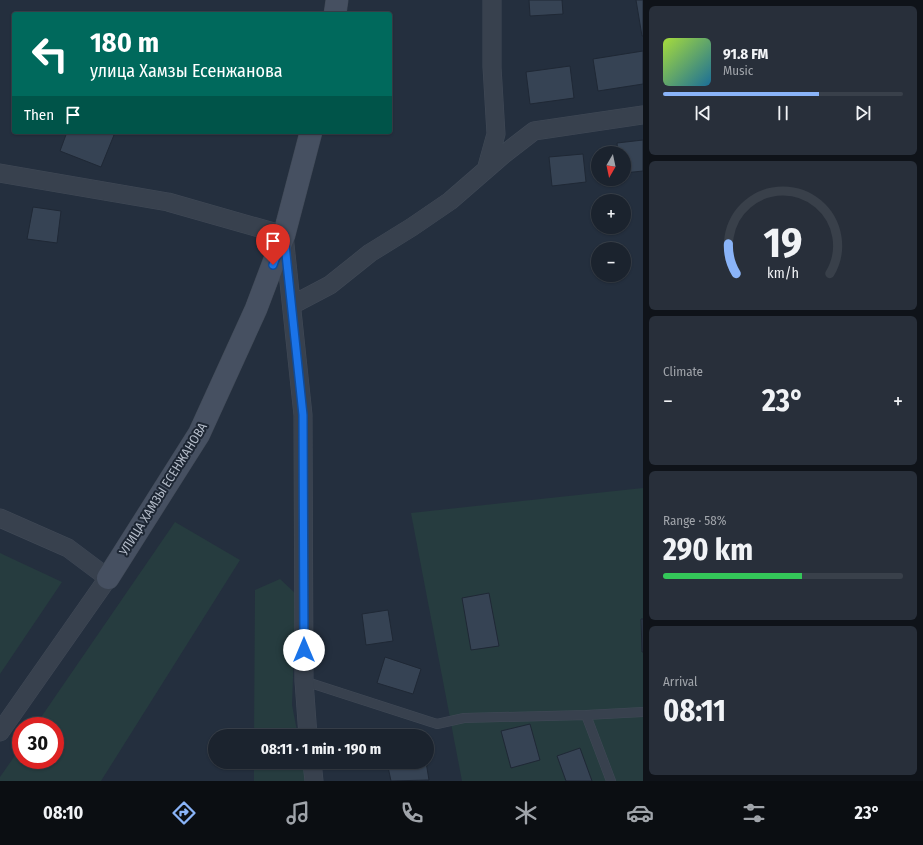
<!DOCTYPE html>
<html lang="en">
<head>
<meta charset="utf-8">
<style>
  :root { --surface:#1b232e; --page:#282f3a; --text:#f1f3f6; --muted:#a0a4aa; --line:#39404a; --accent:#8ab4f8 }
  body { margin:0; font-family:"Fira Sans Condensed",sans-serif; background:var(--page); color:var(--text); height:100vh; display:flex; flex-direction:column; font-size:15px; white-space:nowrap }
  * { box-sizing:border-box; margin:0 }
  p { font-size:13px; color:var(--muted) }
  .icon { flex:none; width:22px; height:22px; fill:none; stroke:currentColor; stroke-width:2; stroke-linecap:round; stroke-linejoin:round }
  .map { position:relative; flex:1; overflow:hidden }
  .side { display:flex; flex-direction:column; gap:6px; padding:6px; background:#0f1319; width:280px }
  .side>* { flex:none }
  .banner { position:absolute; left:12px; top:12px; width:380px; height:122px; border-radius:4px; box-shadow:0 1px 3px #0004,0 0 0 1px var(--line); background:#00695c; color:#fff; overflow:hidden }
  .needle { width:26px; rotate:189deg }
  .tools { position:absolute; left:591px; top:146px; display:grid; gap:8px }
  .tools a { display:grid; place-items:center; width:40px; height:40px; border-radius:50%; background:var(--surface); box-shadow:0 1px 3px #0004,0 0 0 1px var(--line); font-size:20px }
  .speed { position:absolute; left:12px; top:717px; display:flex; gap:8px; font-size:20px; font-weight:700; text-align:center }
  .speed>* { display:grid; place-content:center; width:52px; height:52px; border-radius:50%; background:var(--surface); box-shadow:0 1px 3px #0004,0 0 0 1px var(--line); line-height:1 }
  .speed .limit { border:6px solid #d22; background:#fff; color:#111 }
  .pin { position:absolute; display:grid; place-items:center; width:34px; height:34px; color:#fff; margin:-41px -17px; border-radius:50% 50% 50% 0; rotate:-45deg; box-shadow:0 0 4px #0007 }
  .pin .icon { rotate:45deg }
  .me { position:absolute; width:44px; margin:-22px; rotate:0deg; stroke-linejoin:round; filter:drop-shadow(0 0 3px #0008) }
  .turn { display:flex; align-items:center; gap:14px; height:84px; padding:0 12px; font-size:18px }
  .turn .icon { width:52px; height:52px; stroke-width:2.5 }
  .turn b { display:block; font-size:28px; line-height:34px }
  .then { display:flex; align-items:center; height:38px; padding:0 12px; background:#0003; gap:8px; font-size:15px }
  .big { font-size:30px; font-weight:700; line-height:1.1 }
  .side .card { flex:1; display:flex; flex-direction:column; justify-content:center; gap:6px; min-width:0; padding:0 14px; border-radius:6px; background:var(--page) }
  .side .dial { align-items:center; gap:0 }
  .dial svg { height:104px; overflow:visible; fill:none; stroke:var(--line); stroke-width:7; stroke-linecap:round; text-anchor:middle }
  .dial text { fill:var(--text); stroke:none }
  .song { display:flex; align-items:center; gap:12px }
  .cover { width:48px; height:48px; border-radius:6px; background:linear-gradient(135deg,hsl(80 70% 55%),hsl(200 70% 35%)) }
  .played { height:4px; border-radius:2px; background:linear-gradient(90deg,var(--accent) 65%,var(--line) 65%) }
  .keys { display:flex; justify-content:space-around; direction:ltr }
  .heat { display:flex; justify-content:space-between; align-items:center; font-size:22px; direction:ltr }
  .charge { height:6px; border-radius:3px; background:linear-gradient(90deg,#34c759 58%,var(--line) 0) }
  .trip { position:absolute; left:208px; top:729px; width:226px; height:40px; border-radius:20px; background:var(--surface); box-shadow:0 1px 3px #0004,0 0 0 1px var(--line); font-weight:700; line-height:40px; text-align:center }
  .tab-bar { display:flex; height:64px; justify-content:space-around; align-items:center; background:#0b0e12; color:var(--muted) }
  .tab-bar .icon { width:28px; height:28px }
  .tab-bar .current { color:var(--accent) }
  .tab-bar b { font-size:18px; color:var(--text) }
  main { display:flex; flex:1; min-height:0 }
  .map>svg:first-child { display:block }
  .green { fill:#263c3f }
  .building { fill:#364354; stroke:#1f2835 }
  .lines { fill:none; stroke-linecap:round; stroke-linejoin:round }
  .lane-casing { stroke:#414a57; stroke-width:10 }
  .street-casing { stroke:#414a57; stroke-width:19 }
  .secondary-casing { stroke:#414a57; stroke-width:23 }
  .lane { stroke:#38414e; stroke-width:9 }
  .street { stroke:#38414e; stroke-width:18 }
  .secondary { stroke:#465061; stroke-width:22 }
  .route-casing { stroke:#114b97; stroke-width:10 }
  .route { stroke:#1a73e8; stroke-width:7 }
  .labels { text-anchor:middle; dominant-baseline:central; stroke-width:4; stroke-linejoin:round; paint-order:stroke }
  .street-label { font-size:13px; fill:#b4bcc9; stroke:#1d2633 }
</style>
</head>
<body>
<main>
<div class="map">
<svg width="643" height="781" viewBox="0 0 643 781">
  <rect width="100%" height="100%" fill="#242f3e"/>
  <!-- green -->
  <path class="green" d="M643 488V781H462L411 513Z
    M175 522 240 560 101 781H0V777L21 747V760H55V726H35Z
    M0 553 62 582 0 674Z
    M280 579 296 594 292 705 298 736H254L255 590Z
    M254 762H303L307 781H254Z"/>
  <!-- building -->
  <path class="building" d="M529 0H562L563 14 530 16Z
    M636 0H643V36H642Z
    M643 51V84L598 91 593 59Z
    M570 66 574 98 530 104 526 72Z
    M67 132H106L114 135 101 167 60 151Z
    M643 140V171L624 173V153H618L617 143Z
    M583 154 586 182 552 186 549 157Z
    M33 207 61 211 57 243 27 239Z
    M489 593 499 646 471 650 462 598Z
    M388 610 393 641 366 645 362 614Z
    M641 619H643V652H642Z
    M385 657 421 669 413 694 377 683Z
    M530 724 540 760 511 768 501 731Z
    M580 748 592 781H566L557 756Z
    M387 762H426L429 780 391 781Z"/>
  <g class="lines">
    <!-- lane casing -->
    <g class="lane-casing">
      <path id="lane" d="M304 681 437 724 464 718 586 715 643 712
        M586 715 611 781"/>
    </g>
    <!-- street casing -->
    <g class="street-casing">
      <path id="street" d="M486 170 496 134 492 67V0
        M0 173 168 202 284 235 303 415 304 681 308 736
        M292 305 330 285 370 253 412 227 450 201 503 155 534 131 643 115
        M0 518 68 548 108 578 0 732
        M312 762 314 781"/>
    </g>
    <!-- secondary casing -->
    <g class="secondary-casing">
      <path id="secondary" d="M335 14 337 0
        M108 578 199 434 256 309 284 235 311 132"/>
    </g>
    <!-- lane -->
    <use href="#lane" class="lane"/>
    <!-- street -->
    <use href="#street" class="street"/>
    <!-- secondary -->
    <use href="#secondary" class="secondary"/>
  </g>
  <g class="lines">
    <!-- route casing -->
    <g class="route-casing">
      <path id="route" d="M273 265 284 235 303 415 304 650"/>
    </g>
    <!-- route -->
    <use href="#route" class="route"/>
  </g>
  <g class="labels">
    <!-- street labels -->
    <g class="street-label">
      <text transform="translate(163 489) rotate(-58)">УЛИЦА ХАМЗЫ ЕСЕНЖАНОВА</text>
    </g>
  </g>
</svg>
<div class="tools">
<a><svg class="needle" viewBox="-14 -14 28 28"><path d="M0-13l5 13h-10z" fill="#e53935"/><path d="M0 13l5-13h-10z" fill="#a0a4aa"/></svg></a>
<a>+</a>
<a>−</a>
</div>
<div class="speed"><div class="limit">30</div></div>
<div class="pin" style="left:273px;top:265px;background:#d93025"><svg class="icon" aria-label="arrive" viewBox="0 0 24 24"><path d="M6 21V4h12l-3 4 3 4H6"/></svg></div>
<svg class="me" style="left:304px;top:650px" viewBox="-20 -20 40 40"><circle r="19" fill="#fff"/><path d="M0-13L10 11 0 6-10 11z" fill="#1a73e8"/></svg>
<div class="trip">08:11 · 1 min · 190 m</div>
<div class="banner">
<div class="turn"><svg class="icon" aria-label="left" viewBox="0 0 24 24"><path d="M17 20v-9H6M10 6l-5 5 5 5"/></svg><div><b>180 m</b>улица Хамзы Есенжанова</div></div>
<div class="then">Then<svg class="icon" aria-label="arrive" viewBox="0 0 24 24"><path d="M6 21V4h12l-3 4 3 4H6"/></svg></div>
</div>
</div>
<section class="side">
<div class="card">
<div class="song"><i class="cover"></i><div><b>91.8 FM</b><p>Music</p></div></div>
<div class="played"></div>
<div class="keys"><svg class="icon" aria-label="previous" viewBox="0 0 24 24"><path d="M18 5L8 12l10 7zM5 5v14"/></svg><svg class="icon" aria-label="pause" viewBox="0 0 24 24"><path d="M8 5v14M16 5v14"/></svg><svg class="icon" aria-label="next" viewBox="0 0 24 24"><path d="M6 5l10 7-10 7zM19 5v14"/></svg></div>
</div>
<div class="card dial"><svg viewBox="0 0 100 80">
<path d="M14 69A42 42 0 1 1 86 69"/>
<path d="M14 69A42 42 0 0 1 8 46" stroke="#8ab4f8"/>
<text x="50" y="56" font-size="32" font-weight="700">19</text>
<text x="50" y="72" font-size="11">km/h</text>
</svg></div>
<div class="card"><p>Climate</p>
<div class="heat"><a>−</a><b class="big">23°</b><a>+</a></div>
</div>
<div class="card"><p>Range · 58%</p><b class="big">290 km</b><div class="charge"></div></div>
<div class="card"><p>Arrival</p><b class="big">08:11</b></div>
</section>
</main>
<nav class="tab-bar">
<b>08:10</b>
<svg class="icon current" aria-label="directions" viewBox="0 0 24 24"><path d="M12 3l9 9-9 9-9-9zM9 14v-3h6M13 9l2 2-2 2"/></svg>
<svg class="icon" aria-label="music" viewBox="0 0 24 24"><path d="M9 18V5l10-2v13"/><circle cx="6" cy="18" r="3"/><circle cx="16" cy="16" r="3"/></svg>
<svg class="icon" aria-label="phone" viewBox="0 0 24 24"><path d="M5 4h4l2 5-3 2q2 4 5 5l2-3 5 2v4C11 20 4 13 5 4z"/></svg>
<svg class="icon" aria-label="climate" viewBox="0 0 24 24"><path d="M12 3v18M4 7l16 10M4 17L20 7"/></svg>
<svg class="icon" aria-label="car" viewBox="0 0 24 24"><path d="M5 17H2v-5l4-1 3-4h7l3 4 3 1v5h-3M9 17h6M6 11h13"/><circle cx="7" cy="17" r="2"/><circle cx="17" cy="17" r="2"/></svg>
<svg class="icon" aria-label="filters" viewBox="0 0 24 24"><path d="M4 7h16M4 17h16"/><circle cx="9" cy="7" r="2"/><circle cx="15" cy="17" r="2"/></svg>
<b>23°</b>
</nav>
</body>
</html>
